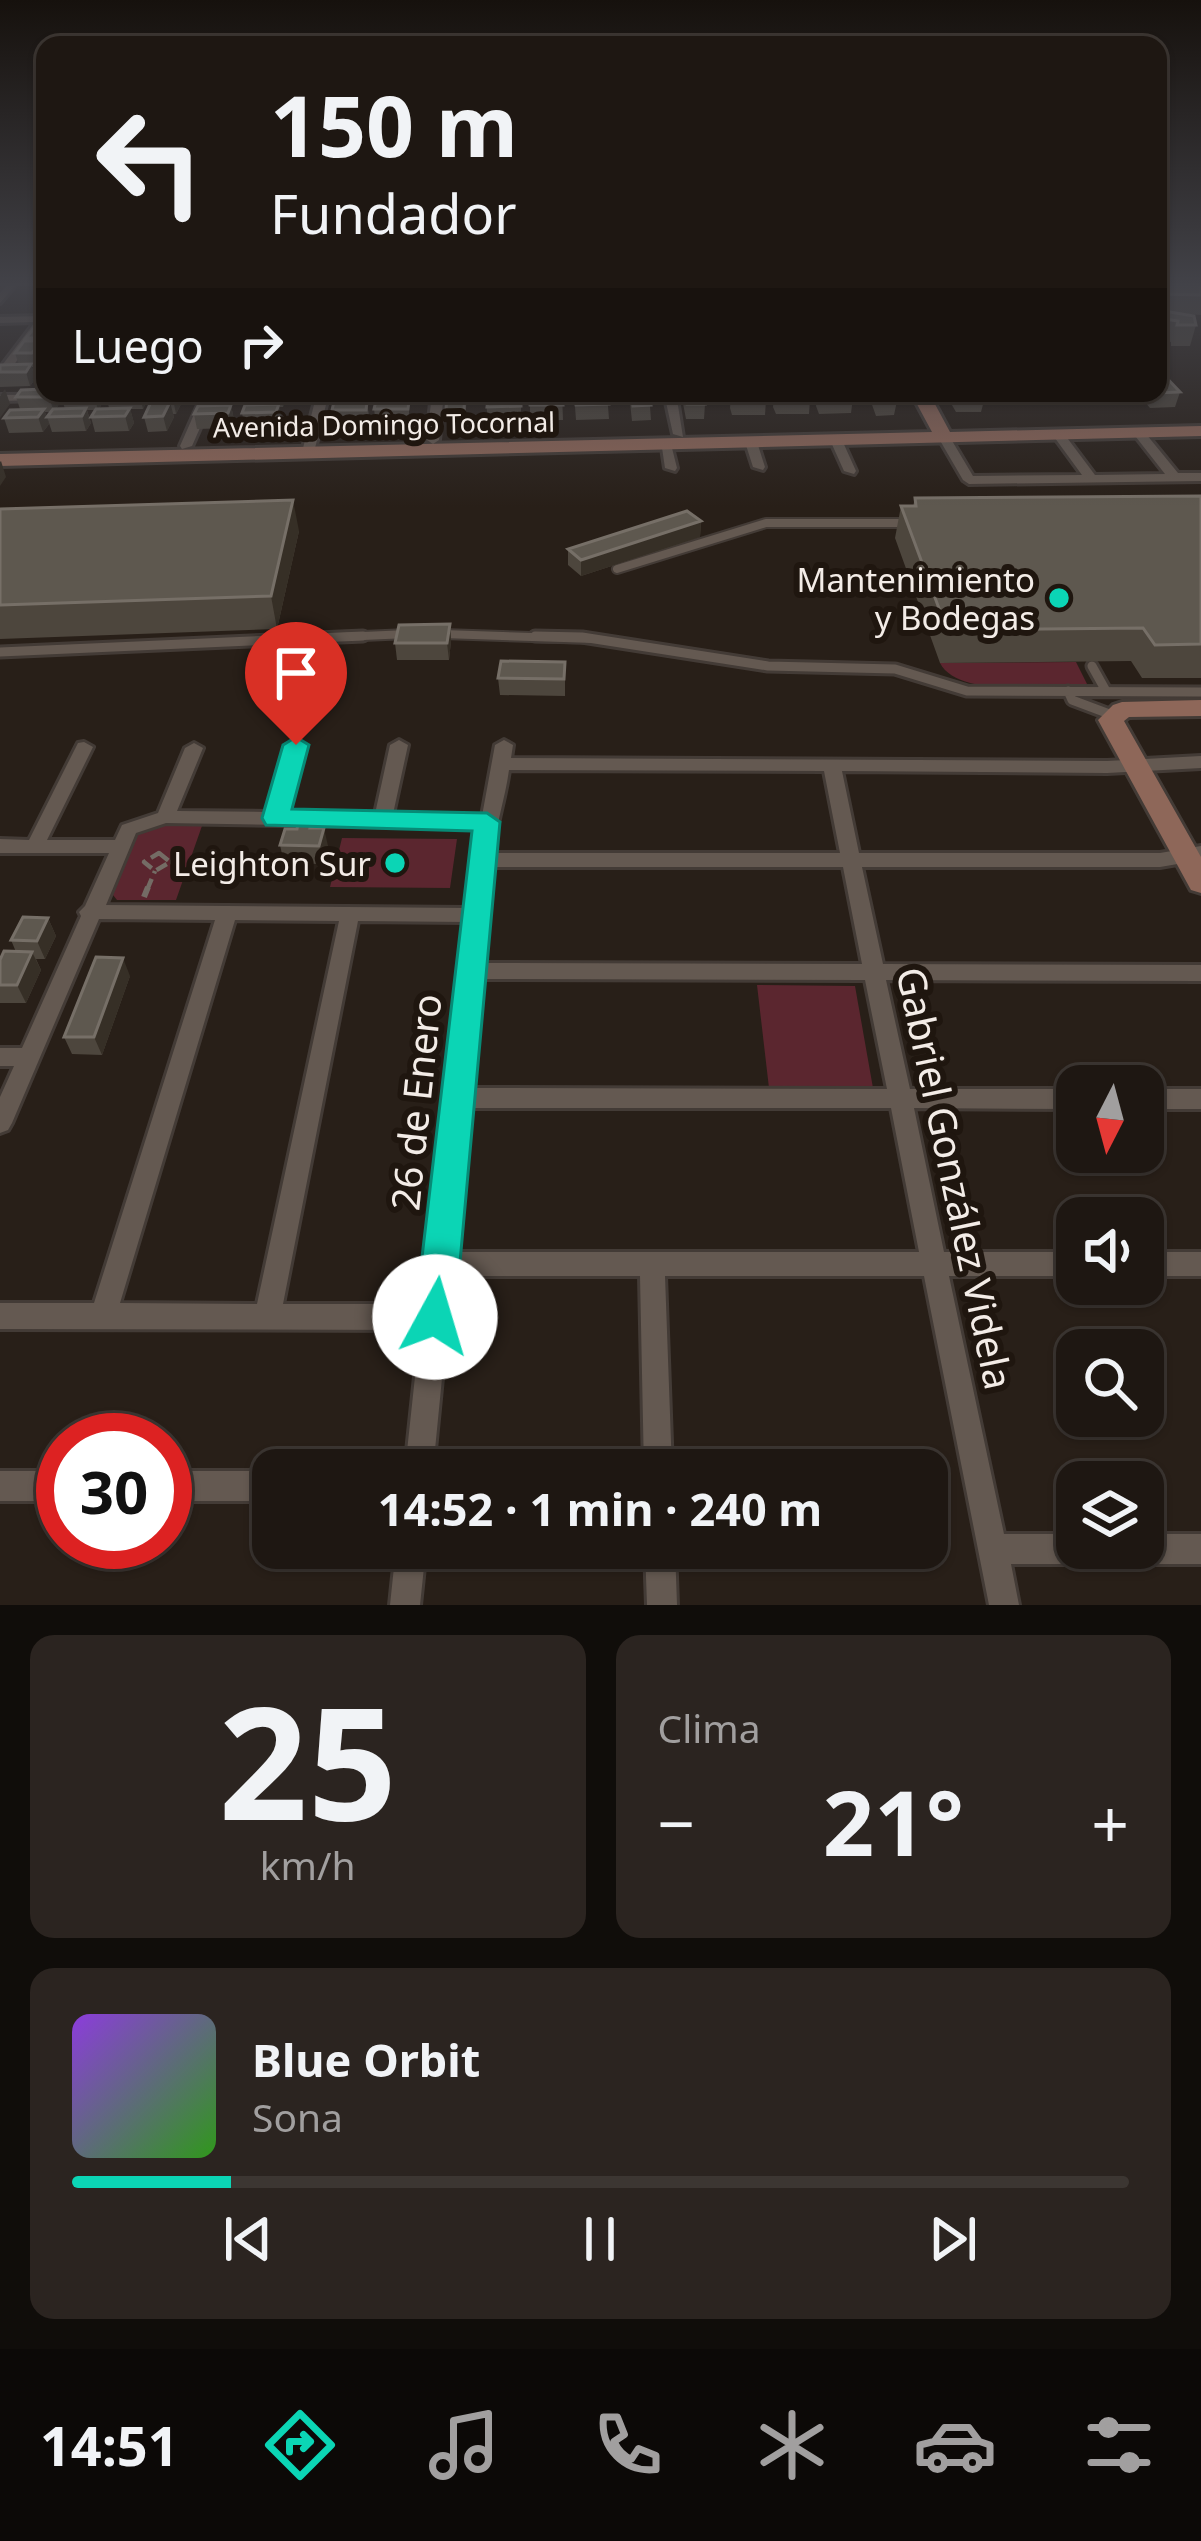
<!DOCTYPE html>
<html lang="es">
<head>
<meta charset="utf-8">
<style>
  :root { --surface:#1e1712; --page:#2b2420; --text:#f1f3f6; --muted:#a19f9f; --line:#3c3632; --accent:#0bd5b5 }
  body { margin:0; font-family:"Noto Sans",sans-serif; background:var(--page); color:var(--text); height:100vh; display:flex; flex-direction:column; font-size:45px; white-space:nowrap }
  * { box-sizing:border-box; margin:0 }
  p { font-size:39px; color:var(--muted) }
  .icon { flex:none; width:66px; height:66px; fill:none; stroke:currentColor; stroke-width:2; stroke-linecap:round; stroke-linejoin:round }
  .map { position:relative; height:1605px; overflow:hidden }
  .panel { display:flex; flex-direction:column; gap:30px; padding:30px; background:#100d0a; flex:1 }
  .panel>* { flex:none }
  .hud { position:absolute; left:36px; top:36px; width:1131px; height:366px; border-radius:24px; box-shadow:0 3px 9px #0004,0 0 0 3px var(--line); background:#1e1712; color:var(--text); overflow:hidden }
  .needle { width:78px; rotate:186deg }
  .fabs { position:absolute; left:1056px; top:1065px; display:grid; gap:24px }
  .fabs a { display:grid; place-items:center; width:108px; height:108px; border-radius:24px; background:var(--surface); box-shadow:0 3px 9px #0004,0 0 0 3px var(--line); font-size:60px }
  .speed { position:absolute; left:36px; top:1413px; display:flex; gap:24px; font-size:60px; font-weight:700; text-align:center }
  .speed>* { display:grid; place-content:center; width:156px; height:156px; border-radius:50%; background:var(--surface); box-shadow:0 3px 9px #0004,0 0 0 3px var(--line); line-height:1 }
  .speed .limit { border:18px solid #d22; background:#fff; color:#111 }
  .pin { position:absolute; display:grid; place-items:center; width:102px; height:102px; color:#fff; margin:-123px -51px; border-radius:50% 50% 50% 0; rotate:-45deg; box-shadow:0 0 12px #0007 }
  .pin .icon { rotate:45deg }
  .me { position:absolute; width:132px; margin:-66px; rotate:6deg; stroke-linejoin:round; filter:drop-shadow(0 0 9px #0008) }
  .turn { display:flex; align-items:center; gap:42px; height:252px; padding:0 36px; font-size:54px }
  .turn .icon { width:156px; height:156px; stroke-width:2.5 }
  .turn b { display:block; font-size:84px; line-height:102px }
  .then { display:flex; align-items:center; height:114px; padding:0 36px; background:#0003; gap:24px; font-size:45px }
  .big { font-size:90px; font-weight:700; line-height:1.1 }
  .panel .card { flex:1; display:flex; flex-direction:column; justify-content:center; gap:18px; min-width:0; padding:0 42px; border-radius:24px; background:var(--page) }
  .panel .dial { align-items:center; gap:0 }
  .dial b { font-size:156px; line-height:1 }
  .song { display:flex; align-items:center; gap:36px }
  .cover { width:144px; height:144px; border-radius:18px; background:linear-gradient(135deg,hsl(270 70% 55%),hsl(110 70% 35%)) }
  .played { height:12px; border-radius:6px; background:linear-gradient(90deg,var(--accent) 15%,var(--line) 15%) }
  .keys { display:flex; justify-content:space-around; direction:ltr }
  .heat { display:flex; justify-content:space-between; align-items:center; font-size:66px; direction:ltr }
  .panel .tiles { flex:1; display:grid; gap:30px; grid-template-columns:1fr 1fr }
  .card:last-child { grid-column:span 2 }
  .trip { position:absolute; left:252px; top:1449px; width:696px; height:120px; border-radius:24px; background:var(--surface); box-shadow:0 3px 9px #0004,0 0 0 3px var(--line); font-weight:700; line-height:120px; text-align:center }
  .dock { display:flex; height:192px; justify-content:space-around; align-items:center; background:#0c0907; color:var(--muted) }
  .dock .icon { width:84px; height:84px }
  .dock .active { color:var(--accent) }
  .dock b { font-size:54px; color:var(--text) }
  .map>svg:first-child { display:block }
  .green { fill:#5b262f }
  .lines { fill:none; stroke-linecap:round; stroke-linejoin:round }
  .lane-far1-casing { stroke:#433b36; stroke-width:12 }
  .lane-casing { stroke:#433b36; stroke-width:15 }
  .street-casing { stroke:#433b36; stroke-width:6 }
  .secondary-casing { stroke:#433b36; stroke-width:6 }
  .path-far1 { stroke:#746c65; stroke-width:4.5; stroke-dasharray:12 6; stroke-linecap:butt }
  .path { stroke:#746c65; stroke-width:6; stroke-dasharray:15 8; stroke-linecap:butt }
  .lane-far1 { stroke:#645951; stroke-width:8 }
  .lane { stroke:#645951; stroke-width:9 }
  .street { fill:#645951; fill-rule:evenodd }
  .secondary { fill:#8e6759; fill-rule:evenodd }
  .wall { fill:#4d463d }
  .shaded-wall { fill:#362f26 }
  .building { fill:#5e584f; stroke:#766f67; stroke-width:3 }
  .route { fill:#0bd5b5; stroke:#078a76; stroke-width:3 }
  .poi-dot { fill:#0bd5b5; stroke:#1f160f; stroke-width:4.5 }
  .labels { text-anchor:middle; dominant-baseline:central; stroke-width:12; stroke-linejoin:round; paint-order:stroke }
  .far-street-label { font-size:27px; fill:#f3ece7; stroke:#1f160f }
  .poi-label { font-size:33px; fill:#f3ece7; stroke:#1f160f; text-anchor:end }
  .near-street-label { font-size:39px; fill:#f3ece7; stroke:#1f160f }
</style>
</head>
<body>
<div class="map">
<svg width="1201" height="1605" viewBox="0 0 1201 1605">
  <rect width="100%" height="100%" fill="#281f18"/>
  <!-- green -->
  <path class="green" d="M1076 662 1087 684 1081 686C1045 686 958 698 940 663Z
    M150 823H203L176 900H117L109 890 133 833Z
    M342 838 457 839 450 888 330 887Z
    M757 985 855 986 873 1088H769Z"/>
  <g class="lines">
    <!-- lane-far1 casing -->
    <g class="lane-far1-casing">
      <path id="lane-far1" d="M617 569 766 523H908
        M443 634 595 639
        M295 639 408 634"/>
    </g>
    <!-- lane casing -->
    <g class="lane-casing">
      <path id="lane" d="M535 636 582 637 768 666 895 669 967 691 1201 692
        M0 652 363 636
        M1092 666 1106 691
        M1068 691 1072 700 1112 715"/>
    </g>
    <!-- street casing -->
    <g class="street-casing">
      <path id="street" d="M9 282H18L0 303V293Z
        M45 316V323L4 378 0 379V368L35 322 0 323V317Z
        M212 393 206 396 0 401V395Z
        M317 393H329L314 452 308 456 302 452Z
        M432 393H444L439 440 433 444 427 440Z
        M664 393H676L683 437 673 434Z
        M205 400 211 403 192 446 182 449 180 446 199 403Z
        M1138 428 1142 429 1178 473H1201V481L969 484 963 480 938 437 948 434 973 476 1082 475 1052 434 1058 430 1062 431 1095 475 1165 474 1132 432Z
        M832 437 842 440 856 471 854 474 844 471 830 440Z
        M751 438 757 442 765 467 763 470 753 467 745 442Z
        M661 441 671 444 677 468 675 471 665 468Z
        M296 740 305 745 287 813 375 814 390 745 399 740 408 745 393 814 482 816 495 745 504 740 513 745 511 758 1107 761 1201 756V768L1107 773 842 771 859 853H1160L1201 846V860L1160 867H862L883 964 1201 965V981L886 980 910 1089H1077V1109L914 1108 944 1252H1077V1276H949L1004 1534H1077V1548H1143V1534H1201V1564H1011L1019 1605H989L924 1276H665L672 1470H644L640 1276H452L433 1470H405L420 1330 0 1329V1303H94L215 920 99 919 12 1123 8 1130 0 1133V1097L14 1066H0V1048H22L81 916 79 912 85 906 109 853H0V839L29 840 78 743 84 742 93 747 47 840H115L122 825 158 813 185 748 194 743 203 748 177 811 268 812 287 745ZM509 770 824 771 840 853H493C496 824 505 799 509 770ZM166 823 477 828 468 908 106 905 136 833ZM492 867H843L862 964 482 963ZM235 920 339 921 257 1304 120 1303ZM358 921 467 922 423 1304H283ZM481 979 865 980 887 1089 470 1088ZM468 1108H891L919 1252H455Z
        M1143 1089H1201V1109H1143Z
        M1143 1252H1201V1276H1143Z
        M0 1471H63V1501H0Z
        M165 1471H273V1501H165Z
        M396 1548H426L420 1605H390Z
        M645 1548H675L677 1605H647Z"/>
    </g>
    <!-- secondary casing -->
    <g class="secondary-casing">
      <path id="secondary" d="M911 393H929L950 432 1201 426V436L0 466V454L932 432Z
        M1201 700V716L1129 717 1124 721 1201 857V893L1191 890 1098 720 1113 705 1122 702Z"/>
    </g>
    <!-- path-far1 -->
    <path class="path-far1" d="M159 853 170 862 155 871 144 862Z
      M170 862H189
      M147 890 155 871"/>
    <!-- path -->
    <path class="path" d="M144 897 148 887"/>
    <!-- lane-far1 -->
    <use href="#lane-far1" class="lane-far1"/>
    <!-- lane -->
    <use href="#lane" class="lane"/>
    <!-- street -->
    <use href="#street" class="street"/>
    <!-- secondary -->
    <use href="#secondary" class="secondary"/>
  </g>
  <!-- wall -->
  <path class="wall" d="M1158 284H1201V315L1185 314 1196 325 1190 346H1171V342L1158 340Z
    M45 326V356L37 367H32L35 379 30 386 0 387V365H19L15 353 27 341 26 338Z
    M45 364V386H41L36 372Z
    M45 389 59 404 56 409H65L61 396 63 393H100L103 402 99 409 109 408 106 395 145 393 147 401 143 409H130L134 423 129 431 95 432 91 417 95 410H87L91 423 86 431 52 432 47 417 51 412H45L49 424 43 432 9 433 4 418 20 409 16 397Z
    M1180 392 1175 407 1150 408 1137 393Z
    M235 393 231 405 234 420 231 428 197 429 194 414 211 406 208 394Z
    M263 393H288L283 407H279L282 419 279 427 245 428 242 413 265 405Z
    M339 393H362L360 402H367L369 416 368 425H334L332 410 341 402Z
    M391 393H413L409 406V424H376L374 409 392 401Z
    M447 393H467L465 424H447Z
    M485 393H518V398H521V421H488Z
    M530 393H562L563 420H530Z
    M574 393H607L609 419 576 420Z
    M629 393H649L651 420 632 421Z
    M681 393H703L705 404 704 419H686Z
    M725 393H764L766 400 765 415H732L730 408 731 395H725Z
    M768 393H808L810 399 809 414H776L773 407 774 395Z
    M813 393H851L853 398 851 413 819 414 816 406 817 394Z
    M865 393H893L897 401 894 415 876 416 870 399H868Z
    M945 393H982L985 397 981 412H956Z
    M1006 393H1040L1037 403H1013Z
    M1077 393H1110L1108 400 1083 401Z
    M154 399 183 400 176 414H173L174 417 167 431 148 432 144 417 155 402Z
    M1201 496V678H1142L1131 661 940 663 895 538 901 506H913L915 498Z
    M0 509 299 531 277 629 0 639Z
    M701 521 700 537 581 576 568 565V549Z
    M450 624 451 641 449 660H397L395 643Z
    M565 662V696L500 695 498 678Z
    M311 824 312 828 328 846 323 864 284 863 280 845 297 829Z
    M48 918 56 936 45 959H36L41 970 26 1003H0V960L16 952 11 940Z
    M130 976 102 1055 72 1054 64 1037Z"/>
  <!-- shaded-wall -->
  <path class="shaded-wall" d="M42 341 45 356 37 367 32 353Z
    M31 364 35 379 30 386 26 372Z
    M5 389 10 404 0 418V396Z
    M52 393H56L59 404 54 412 49 397Z
    M96 393H100L103 402 98 410 94 395Z
    M139 393H145L147 401 143 409Z
    M176 393H182L183 400 176 414 173 399Z
    M227 393H235L230 408Z
    M281 393H288L283 407Z
    M170 402 174 417 167 431 163 416Z
    M279 404 282 419 279 427 276 412Z
    M231 405 234 420 231 428 228 413Z
    M86 408 91 423 86 431 82 416Z
    M130 408 134 423 129 431 125 416Z
    M44 409 49 424 43 432 38 417Z
    M1 461 6 477 0 486V462Z
    M293 500 299 531 277 629 271 596Z
    M701 521 700 537 581 576V560Z
    M450 624 451 641 449 660 447 643Z
    M324 828 328 846 323 864 319 846Z
    M48 918 56 936 45 959 37 941Z
    M32 952 41 970 26 1003 17 985Z
    M123 958 130 976 102 1055 94 1037Z"/>
  <!-- building -->
  <path class="building" d="M1158 284H1201V295L1158 294Z
    M1158 310 1194 316 1196 325H1177L1178 321 1158 318Z
    M45 326 43 338H26L35 327Z
    M24 341H42L32 353H15Z
    M31 364 26 372H0V365Z
    M1158 371H1160L1180 392 1158 393Z
    M45 389V393H52L49 397H16L21 390Z
    M63 393H96L94 395 61 396Z
    M158 393H176L173 399H154Z
    M631 393H649L651 405 633 406Z
    M685 393H703L705 404H687Z
    M731 393H764L766 400 733 401Z
    M775 393H808L810 399 778 400Z
    M818 393H851L853 398 820 399Z
    M875 393H893L897 401H879Z
    M956 393H982L985 397H959Z
    M447 395H465L464 409 446 410Z
    M608 396 609 404 576 405 575 397Z
    M562 397 563 405H530L529 398Z
    M521 398V406L487 407 488 399Z
    M376 401H409L408 409H374Z
    M151 402H170L163 416 144 417Z
    M334 402H367L366 410H332Z
    M279 404 276 412 242 413 245 405Z
    M231 405 228 413 194 414 198 406Z
    M86 408 82 416 47 417 53 409Z
    M130 408 125 416 91 417 96 409Z
    M44 409 38 417 4 418 10 410Z
    M1201 496V644L1155 645 1143 628 947 630 901 506H916L915 498Z
    M293 500 271 596 0 605V509Z
    M687 511 701 521 581 560 568 549Z
    M450 624 447 643H395L399 625Z
    M501 661 565 662 564 679 498 678Z
    M298 824H311L310 828H324L319 846 280 845 285 829H297Z
    M23 917 48 918 37 941 11 940Z
    M4 951 32 952 17 985H0V960Z
    M96 957 123 958 94 1037H64Z"/>
  <!-- sky -->
  <linearGradient id="sky" x2="0" y2="1"><stop stop-color="#16110d"/><stop offset="0.56" stop-color="#424248"/><stop offset="1" stop-color="#424248" stop-opacity="0"/></linearGradient>
  <rect width="1201" height="507" fill="url(#sky)"/>
  <!-- route -->
  <path class="route" d="M296 737 309 745 292 809 487 813 500 822 455 1317 449 1331 435 1337 421 1331 415 1317 472 831 266 825 262 818 283 745Z"/>
  <!-- markers -->
  <g class="poi-dot">
    <circle cx="1059" cy="598" r="12"/>
    <circle cx="395" cy="863" r="12"/>
  </g>
  <g class="labels">
    <!-- far-street labels -->
    <g class="far-street-label">
      <text transform="translate(384 424) rotate(-1)">Avenida Domingo Tocornal</text>
    </g>
    <!-- poi labels -->
    <g class="poi-label">
      <text x="1035" y="579">Mantenimiento<tspan x="1035" dy="38">y Bodegas</tspan></text>
      <text x="371" y="863">Leighton Sur</text>
    </g>
    <!-- near-street labels -->
    <g class="near-street-label">
      <text transform="translate(415 1102) rotate(-84)">26 de Enero</text>
      <text transform="translate(956 1178) rotate(78)">Gabriel González Videla</text>
    </g>
  </g>
</svg>
<div class="fabs">
<a><svg class="needle" viewBox="-14 -14 28 28"><path d="M0-13l5 13h-10z" fill="#e53935"/><path d="M0 13l5-13h-10z" fill="#a19f9f"/></svg></a>
<a><svg class="icon" aria-label="sound" viewBox="0 0 24 24"><path d="M4 9h4l5-4v14l-5-4H4zM17 9q2 3 0 6"/></svg></a>
<a><svg class="icon" aria-label="search" viewBox="0 0 24 24"><circle cx="10" cy="10" r="6"/><path d="M15 15l6 6"/></svg></a>
<a><svg class="icon" aria-label="layers" viewBox="0 0 24 24"><path d="M12 4l9 5-9 5-9-5zM3 14l9 5 9-5"/></svg></a>
</div>
<div class="speed"><div class="limit">30</div></div>
<div class="pin" style="left:296px;top:745px;background:#d93025"><svg class="icon" aria-label="arrive" viewBox="0 0 24 24"><path d="M6 21V4h12l-3 4 3 4H6"/></svg></div>
<svg class="me" style="left:435px;top:1317px" viewBox="-20 -20 40 40"><circle r="19" fill="#fff"/><path d="M0-13L10 11 0 6-10 11z" fill="#0bd5b5"/></svg>
<div class="trip">14:52 · 1 min · 240 m</div>
<div class="hud">
<div class="turn"><svg class="icon" aria-label="left" viewBox="0 0 24 24"><path d="M17 20v-9H6M10 6l-5 5 5 5"/></svg><div><b>150 m</b>Fundador</div></div>
<div class="then">Luego<svg class="icon" aria-label="right" viewBox="0 0 24 24"><path d="M7 20v-9h11M14 6l5 5-5 5"/></svg></div>
</div>
</div>
<section class="panel">
<div class="tiles">
<div class="card dial"><b>25</b><p>km/h</p></div>
<div class="card"><p>Clima</p>
<div class="heat"><a>−</a><b class="big">21°</b><a>+</a></div>
</div>
<div class="card">
<div class="song"><i class="cover"></i><div><b>Blue Orbit</b><p>Sona</p></div></div>
<div class="played"></div>
<div class="keys"><svg class="icon" aria-label="previous" viewBox="0 0 24 24"><path d="M18 5L8 12l10 7zM5 5v14"/></svg><svg class="icon" aria-label="pause" viewBox="0 0 24 24"><path d="M8 5v14M16 5v14"/></svg><svg class="icon" aria-label="next" viewBox="0 0 24 24"><path d="M6 5l10 7-10 7zM19 5v14"/></svg></div>
</div>
</div>
</section>
<nav class="dock">
<b>14:51</b>
<svg class="icon active" aria-label="directions" viewBox="0 0 24 24"><path d="M12 3l9 9-9 9-9-9zM9 14v-3h6M13 9l2 2-2 2"/></svg>
<svg class="icon" aria-label="music" viewBox="0 0 24 24"><path d="M9 18V5l10-2v13"/><circle cx="6" cy="18" r="3"/><circle cx="16" cy="16" r="3"/></svg>
<svg class="icon" aria-label="phone" viewBox="0 0 24 24"><path d="M5 4h4l2 5-3 2q2 4 5 5l2-3 5 2v4C11 20 4 13 5 4z"/></svg>
<svg class="icon" aria-label="climate" viewBox="0 0 24 24"><path d="M12 3v18M4 7l16 10M4 17L20 7"/></svg>
<svg class="icon" aria-label="car" viewBox="0 0 24 24"><path d="M5 17H2v-5l4-1 3-4h7l3 4 3 1v5h-3M9 17h6M6 11h13"/><circle cx="7" cy="17" r="2"/><circle cx="17" cy="17" r="2"/></svg>
<svg class="icon" aria-label="filters" viewBox="0 0 24 24"><path d="M4 7h16M4 17h16"/><circle cx="9" cy="7" r="2"/><circle cx="15" cy="17" r="2"/></svg>
</nav>
</body>
</html>
